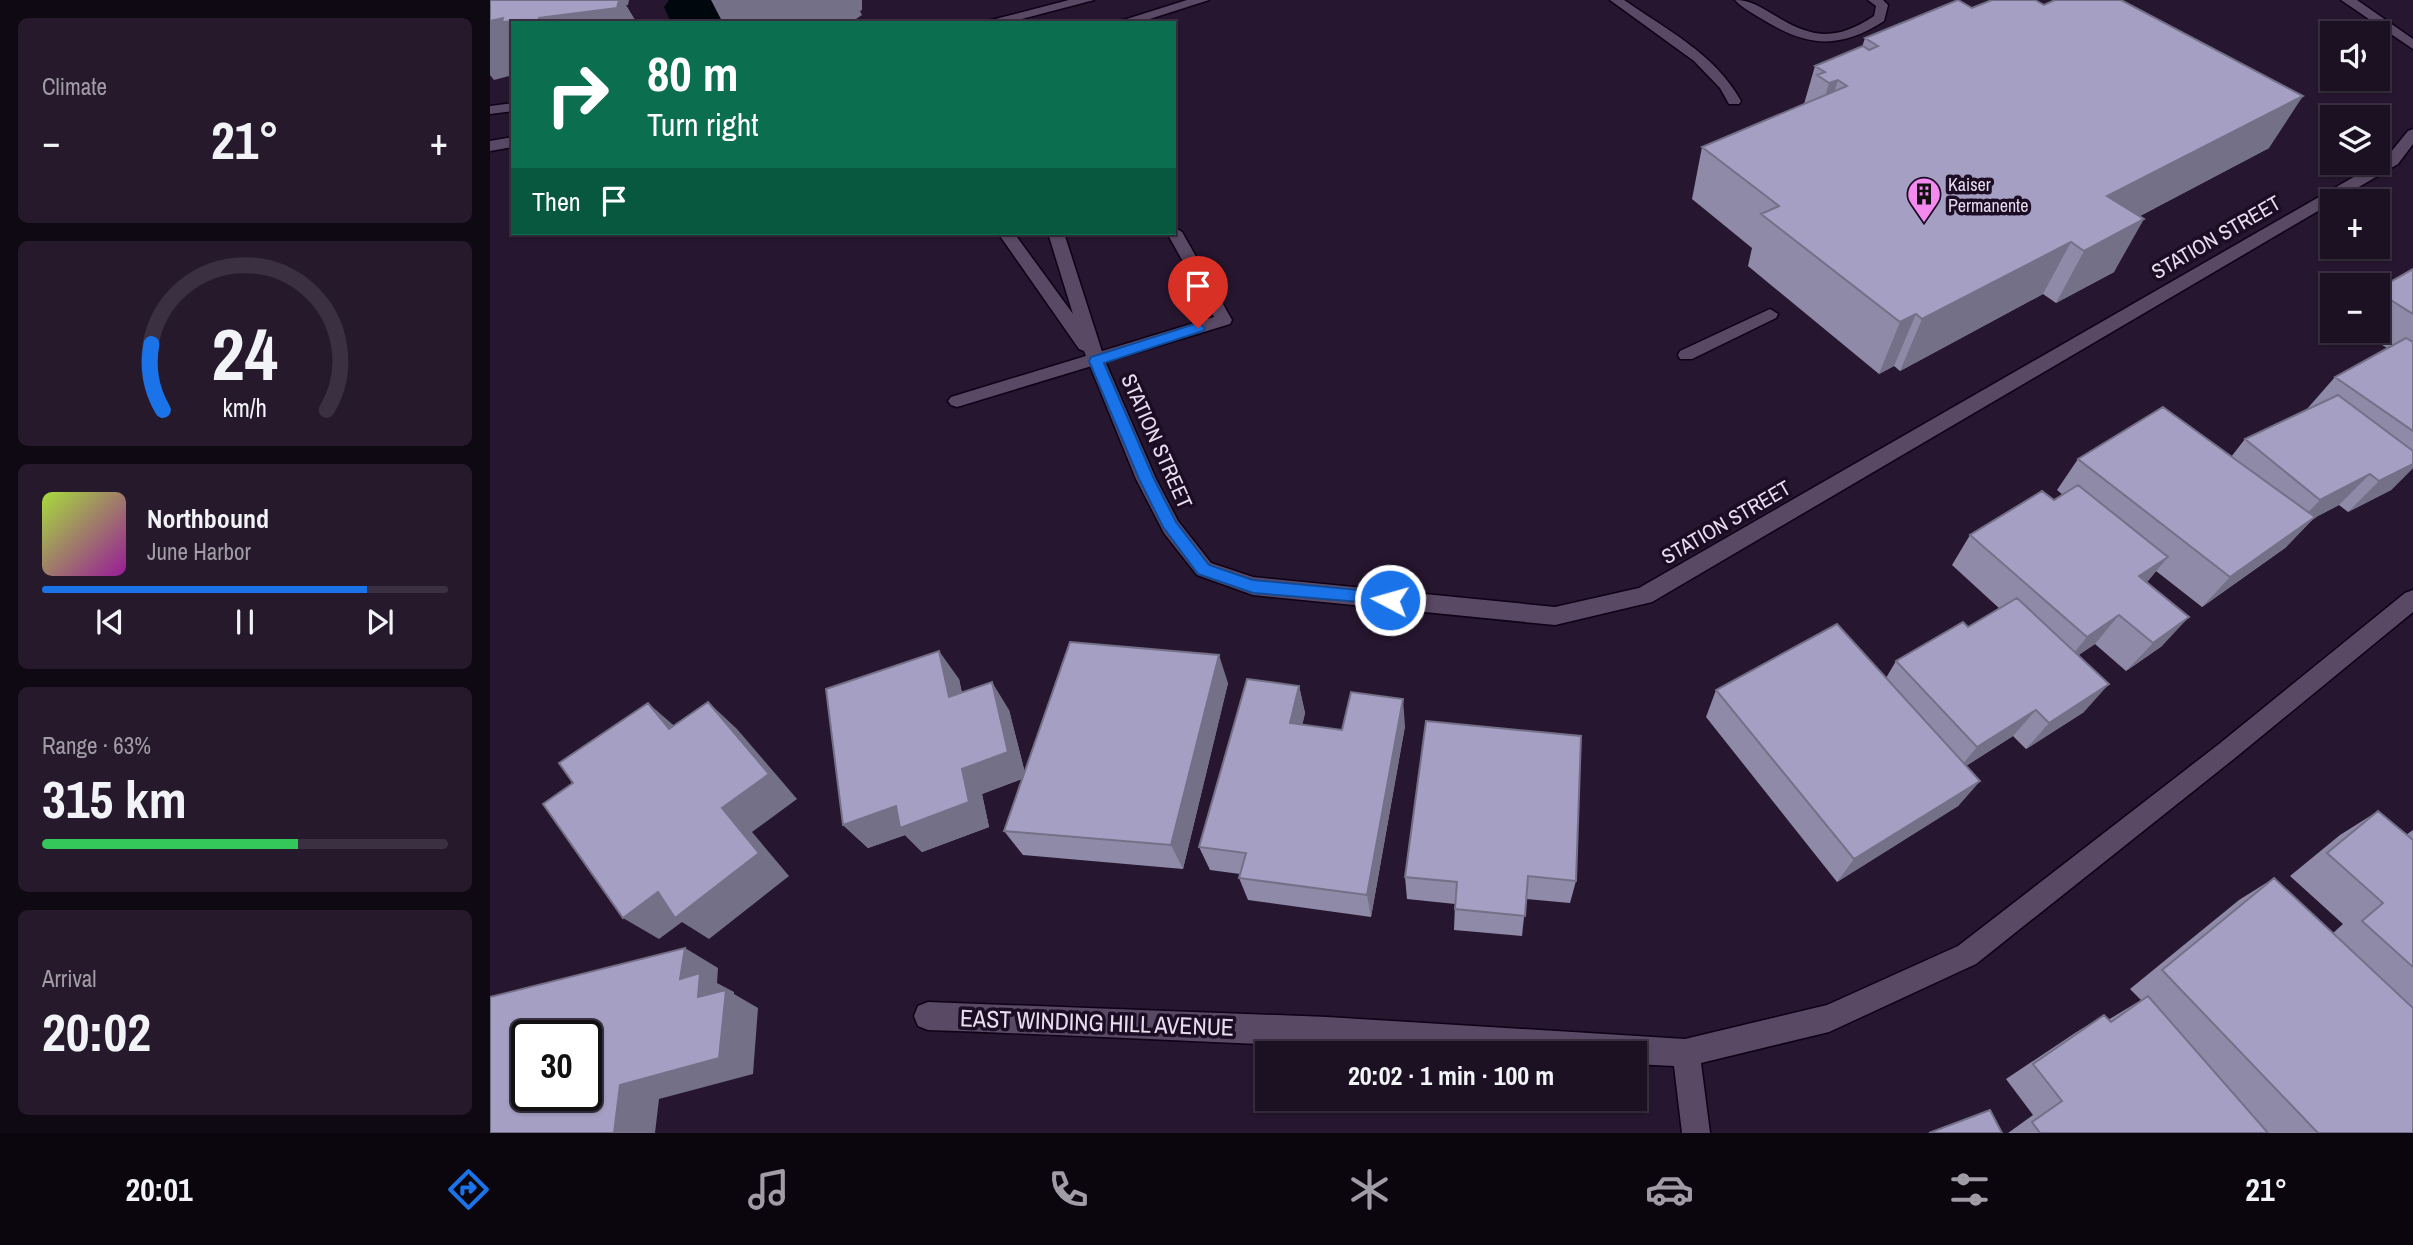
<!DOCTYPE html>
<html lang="en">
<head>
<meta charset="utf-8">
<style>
  :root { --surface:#1c1023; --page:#25192b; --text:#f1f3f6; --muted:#a09da6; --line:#3a3041; --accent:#1a73e8 }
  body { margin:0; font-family:"Archivo Narrow",sans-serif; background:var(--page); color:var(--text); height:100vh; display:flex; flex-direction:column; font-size:26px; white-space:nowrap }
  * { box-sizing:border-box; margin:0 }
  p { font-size:23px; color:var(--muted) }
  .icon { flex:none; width:38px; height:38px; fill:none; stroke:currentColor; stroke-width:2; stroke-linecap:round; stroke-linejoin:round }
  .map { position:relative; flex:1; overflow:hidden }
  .side { display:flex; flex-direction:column; gap:18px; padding:18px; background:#0f0913; width:490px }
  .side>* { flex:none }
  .top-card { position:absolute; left:21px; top:21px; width:665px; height:214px; border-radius:0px; box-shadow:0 2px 5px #0004,0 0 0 2px var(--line); background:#0b6e4f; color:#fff; overflow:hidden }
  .buttons { position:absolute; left:1830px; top:21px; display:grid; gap:14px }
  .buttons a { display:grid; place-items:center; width:70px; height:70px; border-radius:0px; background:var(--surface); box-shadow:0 2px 5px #0004,0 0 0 2px var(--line); font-size:35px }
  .speed { position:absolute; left:21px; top:1020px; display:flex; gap:14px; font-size:35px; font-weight:700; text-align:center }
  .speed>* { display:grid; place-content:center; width:91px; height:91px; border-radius:50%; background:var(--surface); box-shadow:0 2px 5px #0004,0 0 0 2px var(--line); line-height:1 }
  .speed .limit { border:4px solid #111; border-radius:10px; background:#fff; color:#111 }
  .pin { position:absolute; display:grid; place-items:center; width:60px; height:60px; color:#fff; margin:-72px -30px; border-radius:50% 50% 50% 0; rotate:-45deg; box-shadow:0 0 7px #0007 }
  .pin .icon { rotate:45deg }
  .me { position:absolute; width:77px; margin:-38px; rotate:276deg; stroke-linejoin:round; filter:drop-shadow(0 0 5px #0008) }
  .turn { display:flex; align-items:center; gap:24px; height:147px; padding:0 21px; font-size:32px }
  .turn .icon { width:91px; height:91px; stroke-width:2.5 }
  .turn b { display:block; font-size:49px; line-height:60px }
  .then { display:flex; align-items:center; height:66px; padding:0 21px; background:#0003; gap:14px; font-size:26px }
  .big { font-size:52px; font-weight:800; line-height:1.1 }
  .side .card { flex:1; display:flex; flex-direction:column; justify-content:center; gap:10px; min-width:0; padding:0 24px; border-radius:10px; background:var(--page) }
  .side .dial { align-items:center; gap:0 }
  .dial svg { height:182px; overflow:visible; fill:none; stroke:var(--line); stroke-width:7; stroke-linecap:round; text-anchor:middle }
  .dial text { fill:var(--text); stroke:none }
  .song { display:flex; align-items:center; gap:21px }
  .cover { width:84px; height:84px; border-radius:10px; background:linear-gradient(135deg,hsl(80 70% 55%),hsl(300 70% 35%)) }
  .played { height:7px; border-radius:4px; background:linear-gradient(90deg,var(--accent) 80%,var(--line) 80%) }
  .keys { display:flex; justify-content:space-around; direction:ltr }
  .heat { display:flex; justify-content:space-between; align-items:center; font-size:38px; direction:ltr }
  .charge { height:10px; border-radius:5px; background:linear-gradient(90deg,#34c759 63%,var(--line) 0) }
  .trip { position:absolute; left:765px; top:1041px; width:392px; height:70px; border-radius:0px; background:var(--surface); box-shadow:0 2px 5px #0004,0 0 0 2px var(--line); font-weight:800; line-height:70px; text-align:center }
  .tabs { display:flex; height:112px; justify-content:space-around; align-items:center; background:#0b060e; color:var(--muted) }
  .tabs .icon { width:49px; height:49px }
  .tabs .current { color:var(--accent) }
  .tabs b { font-size:32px; color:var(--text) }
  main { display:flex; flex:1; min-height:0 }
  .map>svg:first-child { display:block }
  .water { fill:#00080d }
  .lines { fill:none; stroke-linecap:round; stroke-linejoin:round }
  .lane-casing { stroke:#0e0216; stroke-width:3 }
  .street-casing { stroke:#0e0216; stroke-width:3 }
  .secondary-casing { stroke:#0e0216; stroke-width:3 }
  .lane { fill:#5a4965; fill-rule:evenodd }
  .street { fill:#5a4965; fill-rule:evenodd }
  .secondary { fill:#5a4965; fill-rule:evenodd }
  .wall { fill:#8e8aa8 }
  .shaded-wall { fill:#747088 }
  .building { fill:#a5a0c3; stroke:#747088; stroke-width:2; fill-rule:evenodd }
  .route { fill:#1a73e8; stroke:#114b97; stroke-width:2 }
  .labels { text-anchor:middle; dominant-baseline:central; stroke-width:7; stroke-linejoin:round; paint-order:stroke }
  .far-poi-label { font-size:18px; fill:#e7ddee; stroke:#1c0d25; text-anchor:start }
  .street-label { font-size:21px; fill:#e7ddee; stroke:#1c0d25 }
  .near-street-label { font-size:24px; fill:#e7ddee; stroke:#1c0d25 }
</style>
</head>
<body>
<main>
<section class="side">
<div class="card"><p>Climate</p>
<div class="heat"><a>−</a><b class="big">21°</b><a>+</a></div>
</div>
<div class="card dial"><svg viewBox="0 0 100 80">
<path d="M14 69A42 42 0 1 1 86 69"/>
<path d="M14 69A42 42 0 0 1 9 40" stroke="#1a73e8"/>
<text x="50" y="56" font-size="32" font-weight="700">24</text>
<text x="50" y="72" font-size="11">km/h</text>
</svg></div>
<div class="card">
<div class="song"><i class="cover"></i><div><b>Northbound</b><p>June Harbor</p></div></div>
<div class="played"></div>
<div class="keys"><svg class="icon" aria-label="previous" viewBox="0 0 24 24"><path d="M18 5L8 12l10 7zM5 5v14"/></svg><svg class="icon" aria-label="pause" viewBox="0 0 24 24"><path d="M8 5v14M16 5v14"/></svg><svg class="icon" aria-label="next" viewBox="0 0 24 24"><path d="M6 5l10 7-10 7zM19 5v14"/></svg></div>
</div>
<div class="card"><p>Range · 63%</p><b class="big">315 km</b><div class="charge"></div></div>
<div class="card"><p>Arrival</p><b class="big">20:02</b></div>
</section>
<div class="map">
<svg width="1923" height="1133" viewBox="0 0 1923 1133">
  <rect width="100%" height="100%" fill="#26162f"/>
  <!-- water -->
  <path class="water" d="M179 0H241L240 17 220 23H181L174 7Z"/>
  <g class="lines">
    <!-- lane casing -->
    <g class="lane-casing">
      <path id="lane" d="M1120 0H1134C1177 30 1225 54 1251 101L1249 104H1239L1230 88 1204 61Z
        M1245 0C1261 0 1270 7 1284 15 1323 39 1346 41 1384 16L1386 6 1378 0H1393L1398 5 1394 21C1352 48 1320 48 1277 22 1266 15 1253 9 1245 0Z
        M684 227 692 232 742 320 740 324 467 407 461 405 458 401 461 397 724 317 677 233H684Z
        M1280 309 1288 314 1286 318 1202 359H1190L1188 355 1190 351Z"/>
    </g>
    <!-- street casing -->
    <g class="street-casing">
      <path id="street" d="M1851 0H1867L1923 39V49Z
        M1923 129V144L1908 164 1162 602 1065 625 763 595 707 575 674 533 646 479 594 351 589 349 508 233H524L583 314 558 233H574L615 361 666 479 688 521 721 563 763 577 1065 607 1149 588 1888 163 1896 158 1918 131Z
        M1923 590V612L1745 758 1486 964 1339 1032 1211 1063 1220 1133H1192L1184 1066 1144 1064V1054C909 1054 673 1038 438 1030L428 1026 424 1016 428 1006 438 1002 837 1017 1195 1039 1337 1005 1468 946 1729 744 1915 593Z"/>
    </g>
    <!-- secondary casing -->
    <g class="secondary-casing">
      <path id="secondary" d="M579 0H604L516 23H490Z
        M697 0H719L647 23H624Z
        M23 103V111L0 114V106Z
        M23 137V147L0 151V141Z"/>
    </g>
    <!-- lane -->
    <use href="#lane" class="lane"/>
    <!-- street -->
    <use href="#street" class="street"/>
    <!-- secondary -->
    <use href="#secondary" class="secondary"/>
  </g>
  <!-- wall -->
  <path class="wall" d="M1482 8 1779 148 1650 216 1624 272 1566 303 1553 294 1410 371 1404 366 1389 374 1258 266 1262 248 1202 199 1212 147 1314 104 1325 66 1372 47 1375 38Z
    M1923 269V468L1901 490 1858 512 1849 505 1824 518 1795 548 1712 607 1666 571 1657 582 1672 646 1636 671 1605 644 1588 655 1594 712 1536 749 1523 736 1476 766 1490 781 1468 806 1347 882 1216 717 1226 690 1396 678 1406 661 1478 627 1510 609 1462 565 1480 535 1564 500 1573 495 1567 490 1588 459 1741 457 1755 439 1817 409 1845 377 1897 348 1869 331H1888V289Z
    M469 679 472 693 519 710 535 773 738 683 693 869 533 855 514 831 532 779 492 794 499 827 432 852 415 835 378 848 353 825Z
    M809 686 815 713 812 725 852 730 915 726 881 917 758 900 749 878 750 874 720 870 709 847Z
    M936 721 1086 881 1080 903 1036 899 1032 936 964 930 965 904 917 899 915 877Z
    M1888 811 1916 835 1923 830V1133H1518L1543 1115 1516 1079 1585 1033 1614 1015 1618 1020 1651 1000 1640 989 1749 900 1784 878 1843 933 1853 924 1800 876 1850 835Z"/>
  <!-- shaded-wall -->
  <path class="shaded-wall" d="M0 0 23 21V75L4 80 0 75Z
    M106 0H139L138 5H136L147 23H46L49 18Z
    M221 0H372V10L370 11 372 15 360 23H233Z
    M1348 80 1332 132 1324 136 1339 83Z
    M1813 96 1779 148 1589 248 1617 196Z
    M1654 219 1624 272 1566 303 1594 251Z
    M1581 242 1553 294 1410 371 1432 319Z
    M1426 314 1404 366 1389 374 1410 322Z
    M1923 464V468L1901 490 1858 512 1889 481Z
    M1880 474 1849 505 1824 518 1795 548 1712 607 1740 577 1800 531 1830 500Z
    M1678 557 1653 587 1649 576Z
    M1629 615 1605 644 1573 666 1597 637Z
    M1699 617 1672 646 1636 671 1663 643Z
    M449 651 469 679 478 724 459 697Z
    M729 655 738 683 693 869 681 845Z
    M502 682 519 710 536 777 492 794 499 827 432 852 415 835 378 848 353 825 406 806 472 769Z
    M1619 684 1594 712 1536 749 1559 723Z
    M809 686 815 713 807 749 800 723Z
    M913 699 915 726 881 917 877 895Z
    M218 702 247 729 307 799 262 832 299 876 219 939 192 922 169 939 133 918 232 808Z
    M158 703 189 730 179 729Z
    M1546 710 1523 736 1466 772 1487 747Z
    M1490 781 1468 806 1347 882 1364 859Z
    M195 948 228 968 227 983 244 992V994L268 1008 263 1074 169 1099 165 1133H124L130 1085 208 997 190 979Z"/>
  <!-- building -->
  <path class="building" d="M0 0H129L127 8 49 18 48 22 23 23V26L21 27 23 21 12 22 13 18 0 21Z
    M1468 0 1482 8 1502 0H1545L1554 5 1565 0H1631L1813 96 1617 196 1654 219 1594 251 1581 242 1432 319 1426 314 1410 322 1271 214 1289 206 1212 147 1357 86 1348 80 1339 83 1327 75 1335 72 1325 66 1373 46 1379 50 1388 46 1375 38Z
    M1923 269V314L1888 292V289Z
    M1916 338 1923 342V431L1845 377Z
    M1848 395 1923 451V464L1889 481 1880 474 1830 500 1755 439Z
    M1673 407 1825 517 1740 577 1588 459Z
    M1588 485 1678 557 1649 576 1699 617 1663 643 1629 615 1597 637 1480 535 1552 491 1564 500Z
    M1527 598 1619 684 1559 723 1546 710 1487 747 1406 661 1473 622 1478 627Z
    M1347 624 1490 781 1364 859 1226 690Z
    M580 642 729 655 681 845 514 831Z
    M449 651 459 697 502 682 518 752 472 769 479 802 410 828 406 806 353 825 336 689Z
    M757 679 809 686 800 723 852 730 861 692 913 699 877 895 749 878 756 853 709 847Z
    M218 702 279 774 232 808 269 853 185 918 168 892 133 918 53 804 83 783 69 763 158 703 179 729Z
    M936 721 1091 736 1086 881 1038 876 1035 916 965 909 967 882 915 877Z
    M1888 811 1923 840V967L1872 921 1893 903 1837 853Z
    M1784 878 1923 1008V1133H1828L1672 970Z
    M195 948 190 979 210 973 208 997 236 990 229 1058 130 1085 124 1133H0V997ZM37 1036H96V1096H37Z
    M1658 996 1778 1133H1550L1542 1122 1572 1101 1543 1064 1614 1015 1621 1022Z
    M1500 1110 1512 1133H1439Z"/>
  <!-- route -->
  <path class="route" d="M708 323 715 328 713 331 614 363 664 479 686 522 719 565 763 580 900 593 906 595V605L763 593 708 574 673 527 649 479 599 361 601 357Z"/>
  <!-- icons -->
  <defs>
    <g id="building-pin" transform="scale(1.75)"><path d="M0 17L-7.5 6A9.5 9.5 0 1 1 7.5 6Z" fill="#f489f0" stroke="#1c0d25"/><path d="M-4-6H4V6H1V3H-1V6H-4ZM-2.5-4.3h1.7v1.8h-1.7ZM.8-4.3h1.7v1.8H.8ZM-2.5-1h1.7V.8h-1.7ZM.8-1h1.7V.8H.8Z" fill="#111"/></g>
  </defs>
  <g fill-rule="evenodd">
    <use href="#building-pin" x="1434" y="194"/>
  </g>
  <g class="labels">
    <!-- far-poi labels -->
    <g class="far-poi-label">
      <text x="1458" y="184">Kaiser<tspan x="1458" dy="21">Permanente</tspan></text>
    </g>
    <!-- street labels -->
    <g class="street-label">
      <text transform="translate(1726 237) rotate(-30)">STATION STREET</text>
      <text transform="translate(667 441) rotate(66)">STATION STREET</text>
      <text transform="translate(1236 522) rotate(-30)">STATION STREET</text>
    </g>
    <!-- near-street labels -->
    <g class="near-street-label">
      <text transform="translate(607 1022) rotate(2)">EAST WINDING HILL AVENUE</text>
    </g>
  </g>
</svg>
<div class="buttons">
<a><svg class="icon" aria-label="sound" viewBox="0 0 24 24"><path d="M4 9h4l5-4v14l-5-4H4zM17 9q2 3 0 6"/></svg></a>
<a><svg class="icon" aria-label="layers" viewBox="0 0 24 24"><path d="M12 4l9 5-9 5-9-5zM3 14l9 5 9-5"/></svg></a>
<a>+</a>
<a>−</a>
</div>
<div class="speed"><div class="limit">30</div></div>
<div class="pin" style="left:708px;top:328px;background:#d93025"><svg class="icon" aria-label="arrive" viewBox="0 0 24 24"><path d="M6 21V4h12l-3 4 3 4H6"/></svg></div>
<svg class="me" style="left:900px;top:600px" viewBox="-20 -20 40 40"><circle r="17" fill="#1a73e8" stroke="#fff" stroke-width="3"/><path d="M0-11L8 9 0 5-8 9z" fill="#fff"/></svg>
<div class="trip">20:02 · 1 min · 100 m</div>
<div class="top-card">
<div class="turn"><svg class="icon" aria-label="right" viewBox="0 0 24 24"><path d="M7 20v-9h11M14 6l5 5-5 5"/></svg><div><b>80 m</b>Turn right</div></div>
<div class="then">Then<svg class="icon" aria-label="arrive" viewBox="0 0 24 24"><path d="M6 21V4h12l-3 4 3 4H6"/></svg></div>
</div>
</div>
</main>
<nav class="tabs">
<b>20:01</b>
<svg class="icon current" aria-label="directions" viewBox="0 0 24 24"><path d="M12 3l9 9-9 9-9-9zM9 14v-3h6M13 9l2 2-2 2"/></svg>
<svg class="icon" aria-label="music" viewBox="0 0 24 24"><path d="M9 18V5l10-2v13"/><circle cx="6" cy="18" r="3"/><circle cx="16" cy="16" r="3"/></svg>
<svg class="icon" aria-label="phone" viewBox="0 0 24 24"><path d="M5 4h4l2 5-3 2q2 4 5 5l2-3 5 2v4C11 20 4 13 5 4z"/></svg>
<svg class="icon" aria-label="climate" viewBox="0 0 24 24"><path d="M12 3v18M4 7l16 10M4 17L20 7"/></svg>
<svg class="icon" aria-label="car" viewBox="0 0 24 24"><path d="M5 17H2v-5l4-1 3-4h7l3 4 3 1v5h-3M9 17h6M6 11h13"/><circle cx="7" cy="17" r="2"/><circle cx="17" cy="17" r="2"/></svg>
<svg class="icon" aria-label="filters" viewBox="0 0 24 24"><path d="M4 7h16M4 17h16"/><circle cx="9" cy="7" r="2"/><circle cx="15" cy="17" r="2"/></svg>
<b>21°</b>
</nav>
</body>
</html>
